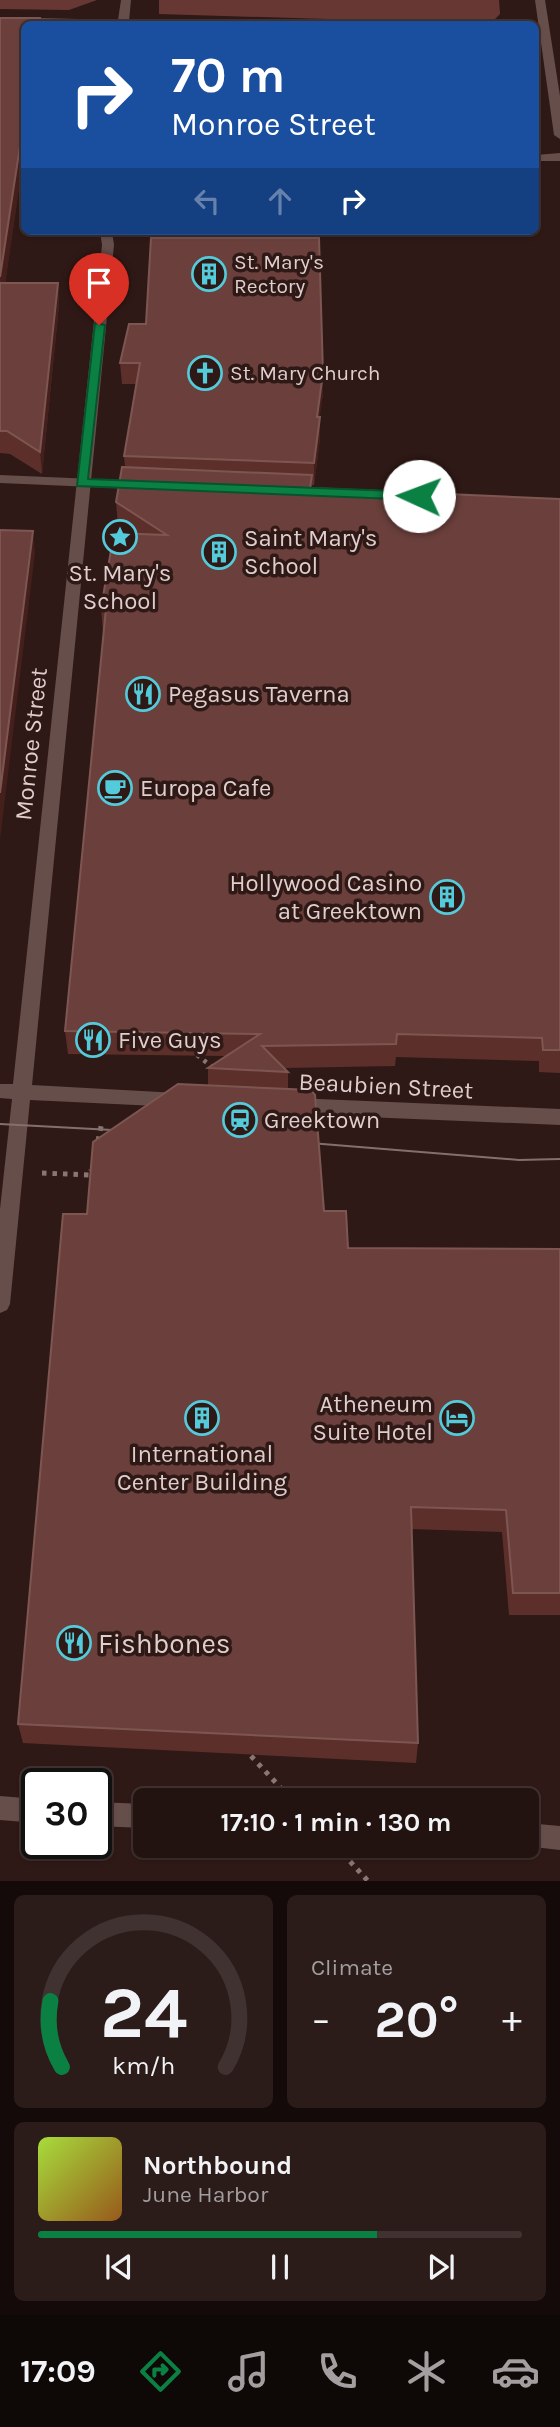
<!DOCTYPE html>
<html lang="en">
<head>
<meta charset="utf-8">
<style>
  :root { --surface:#231310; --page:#2b1c19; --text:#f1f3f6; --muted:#a39e9f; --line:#403230; --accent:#0b8043 }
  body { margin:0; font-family:Karla,sans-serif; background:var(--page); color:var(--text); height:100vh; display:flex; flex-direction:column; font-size:26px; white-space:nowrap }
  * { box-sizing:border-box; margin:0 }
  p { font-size:23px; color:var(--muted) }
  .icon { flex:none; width:38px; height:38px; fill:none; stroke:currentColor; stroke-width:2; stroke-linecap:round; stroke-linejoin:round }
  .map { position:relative; height:1881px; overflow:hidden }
  .drawer { display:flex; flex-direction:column; gap:14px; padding:14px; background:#130a09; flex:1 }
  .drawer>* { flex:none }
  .hud { position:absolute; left:21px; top:21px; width:518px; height:214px; border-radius:10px; box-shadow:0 2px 5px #0004,0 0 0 2px var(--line); background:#1a4fa0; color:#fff; overflow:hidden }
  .speed { position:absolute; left:21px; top:1768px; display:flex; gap:14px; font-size:35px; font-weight:700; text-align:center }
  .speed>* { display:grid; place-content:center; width:91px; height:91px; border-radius:50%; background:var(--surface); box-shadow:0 2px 5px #0004,0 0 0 2px var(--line); line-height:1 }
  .speed .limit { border:4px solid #111; border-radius:10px; background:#fff; color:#111 }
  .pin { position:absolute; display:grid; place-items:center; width:60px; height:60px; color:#fff; margin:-72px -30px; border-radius:50% 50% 50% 0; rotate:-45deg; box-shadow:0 0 7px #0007 }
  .pin .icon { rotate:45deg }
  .me { position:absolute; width:77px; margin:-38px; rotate:272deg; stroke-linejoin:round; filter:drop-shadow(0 0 5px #0008) }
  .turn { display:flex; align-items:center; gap:24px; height:147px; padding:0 35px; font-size:32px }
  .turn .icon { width:91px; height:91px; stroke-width:2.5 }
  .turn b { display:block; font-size:49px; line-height:60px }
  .lanes { display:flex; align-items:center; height:66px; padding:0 35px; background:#0003; justify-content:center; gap:35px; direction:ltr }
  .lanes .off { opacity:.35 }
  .big { font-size:52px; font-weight:700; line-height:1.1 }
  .drawer .widget { flex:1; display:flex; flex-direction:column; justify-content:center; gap:10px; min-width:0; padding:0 24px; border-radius:10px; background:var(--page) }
  .drawer .dial { align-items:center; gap:0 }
  .dial svg { height:182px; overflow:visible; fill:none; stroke:var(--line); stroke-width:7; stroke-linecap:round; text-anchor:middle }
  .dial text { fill:var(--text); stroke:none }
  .song { display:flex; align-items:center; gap:21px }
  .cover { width:84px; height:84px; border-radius:10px; background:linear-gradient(135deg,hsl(80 70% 55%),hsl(30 70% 35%)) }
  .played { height:7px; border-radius:4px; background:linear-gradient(90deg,var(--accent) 70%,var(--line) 70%) }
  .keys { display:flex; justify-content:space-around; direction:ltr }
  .heat { display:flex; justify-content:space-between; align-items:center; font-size:38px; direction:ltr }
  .drawer .tiles { flex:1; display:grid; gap:14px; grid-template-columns:1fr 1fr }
  .widget:last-child { grid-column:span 2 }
  .trip { position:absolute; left:133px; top:1788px; width:406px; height:70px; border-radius:10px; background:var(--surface); box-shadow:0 2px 5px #0004,0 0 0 2px var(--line); font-weight:700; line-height:70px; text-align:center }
  .dock { display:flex; height:112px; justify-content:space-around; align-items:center; background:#0e0806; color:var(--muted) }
  .dock .icon { width:49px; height:49px }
  .dock .active { color:var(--accent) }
  .dock b { font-size:32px; color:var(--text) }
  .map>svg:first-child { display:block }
  .green { fill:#673833 }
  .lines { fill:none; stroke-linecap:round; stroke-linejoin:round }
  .path-far1 { stroke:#8a7774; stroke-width:3.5; stroke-dasharray:2.5 3.5; stroke-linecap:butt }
  .path { stroke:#8a7774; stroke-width:5; stroke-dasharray:4.5 6; stroke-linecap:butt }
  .service { fill:#664e4b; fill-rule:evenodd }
  .minor { fill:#664e4b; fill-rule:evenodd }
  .tertiary { fill:#664e4b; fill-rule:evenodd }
  .tram { stroke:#83706d; stroke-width:2 }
  .path-bridge { stroke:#8a7774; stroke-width:4.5; stroke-dasharray:3.5 5; stroke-linecap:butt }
  .wall { fill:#5d2f2a }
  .shaded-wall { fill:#451f1b }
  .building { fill:#6b403c; stroke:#7d5652; stroke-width:2 }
  .route { fill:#0b8043; stroke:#07532c; stroke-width:2 }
  .labels { text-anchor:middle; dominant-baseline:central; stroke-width:7; stroke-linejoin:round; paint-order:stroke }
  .far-poi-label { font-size:21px; fill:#dfcecc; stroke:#2f1916; text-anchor:start }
  .poi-label { font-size:24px; fill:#dfcecc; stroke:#2f1916; text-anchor:start }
  .street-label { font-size:24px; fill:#dfcecc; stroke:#2f1916 }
  .near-poi-label { font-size:28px; fill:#dfcecc; stroke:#2f1916; text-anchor:start }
</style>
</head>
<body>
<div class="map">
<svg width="560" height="1881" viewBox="0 0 560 1881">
  <rect width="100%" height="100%" fill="#2f1916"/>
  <!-- green -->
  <path class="green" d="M0 0H97L69 10 0 9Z
    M159 0H499L500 14 490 24 159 14Z"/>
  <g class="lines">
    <!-- path-far1 -->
    <path class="path-far1" d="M232 241 233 231"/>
    <!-- path -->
    <path class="path" d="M98 1141 102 1122
      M42 1173 90 1175 91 1170
      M251 1756 293 1801
      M336 1846 368 1881"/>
    <!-- service -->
    <path class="service" d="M560 153V161H536V155Z"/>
    <!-- minor -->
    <path class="minor" d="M0 475 140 481 147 485 140 489 0 483Z
      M0 1796 37 1799V1823L0 1820Z
      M96 1802 145 1804V1828L96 1826Z
      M527 1823 560 1826V1850L525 1846Z"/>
    <!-- tertiary -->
    <path class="tertiary" d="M121 0H131L129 21 137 24 0 23V17L118 20Z
      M535 0H545L560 96V139L554 135Z
      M100 231H112L114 245 32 1085 178 1093 185 1095 187 1100 185 1105 178 1107 30 1100 10 1304 7 1310 0 1313V1209L12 1099 0 1098V1084H13L102 245Z
      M294 1098 560 1109V1125L294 1114 287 1111 285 1106 287 1101Z"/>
    <!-- tram -->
    <path class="tram" d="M0 1124 131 1131
      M298 1142 519 1160 560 1159"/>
    <!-- path-bridge -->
    <path class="path-bridge" d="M197 1055 215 1069"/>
  </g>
  <!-- wall -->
  <path class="wall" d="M0 18 24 24V154L5 283H58L59 305 42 474 10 454 0 453Z
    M120 363 323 373V394L319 417 320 438 314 485H312V488L560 499V1073L539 1072V1061L396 1057 395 1066 285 1068 288 1072V1089L324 1211 348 1248 560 1249V1615H509L502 1532 411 1529 418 1743 416 1763 23 1743 18 1724 87 1214 208 1086V1068L226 1056 68 1054 65 1031 104 631H103L101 608 130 534 118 525 116 502 125 467 124 456 136 384H122Z"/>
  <!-- shaded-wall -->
  <path class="shaded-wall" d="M24 120V154L2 305 0 277Z
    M58 283 59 305 42 474 40 452Z
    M323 373V394L317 438V417Z
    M320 417V438L314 485V463Z
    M33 531 35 553 0 840V793Z"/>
  <!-- building -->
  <path class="building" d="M0 18H40L39 24H24V120L0 277Z
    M151 238H319L323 373 317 417H320L314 463 124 456 140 363H120L129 324H146Z
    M0 283H58L40 452 7 431H0Z
    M122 467 312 475 310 488 560 499V1050H543L542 1038 397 1034 396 1044 262 1046 288 1072 208 1068 260 1034 65 1031 106 608H101L114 533 167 535 116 502Z
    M0 530 33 531 0 793Z
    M178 1084 311 1090 315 1095 324 1211H346L348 1248 560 1249V1593H513L506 1510 411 1507 418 1743 18 1724 63 1214H87L93 1142Z"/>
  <!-- route -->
  <path class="route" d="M95 323 105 325 88 479 419 492 425 496 419 500 77 486Z"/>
  <!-- icons -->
  <defs>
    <g id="building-ring" transform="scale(1.75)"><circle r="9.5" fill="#2f1916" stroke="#53cbda" stroke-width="1.5"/><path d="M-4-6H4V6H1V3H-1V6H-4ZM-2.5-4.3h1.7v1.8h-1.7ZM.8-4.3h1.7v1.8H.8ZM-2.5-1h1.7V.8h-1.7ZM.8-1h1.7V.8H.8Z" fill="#53cbda"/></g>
    <g id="church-ring" transform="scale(1.75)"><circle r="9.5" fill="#2f1916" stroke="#53cbda" stroke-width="1.5"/><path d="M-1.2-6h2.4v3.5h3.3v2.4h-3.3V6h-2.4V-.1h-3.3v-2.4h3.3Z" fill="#53cbda"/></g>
    <g id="sight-ring" transform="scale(1.75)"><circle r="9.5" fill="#2f1916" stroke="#53cbda" stroke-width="1.5"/><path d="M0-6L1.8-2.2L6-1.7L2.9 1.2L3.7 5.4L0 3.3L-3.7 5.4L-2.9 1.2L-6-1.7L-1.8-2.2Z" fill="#53cbda"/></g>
    <g id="restaurant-ring" transform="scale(1.75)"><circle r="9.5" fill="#2f1916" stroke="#53cbda" stroke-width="1.5"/><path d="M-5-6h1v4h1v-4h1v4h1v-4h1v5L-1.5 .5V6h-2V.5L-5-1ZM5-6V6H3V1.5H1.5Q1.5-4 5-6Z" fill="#53cbda"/></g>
    <g id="cafe-ring" transform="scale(1.75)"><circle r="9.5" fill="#2f1916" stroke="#53cbda" stroke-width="1.5"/><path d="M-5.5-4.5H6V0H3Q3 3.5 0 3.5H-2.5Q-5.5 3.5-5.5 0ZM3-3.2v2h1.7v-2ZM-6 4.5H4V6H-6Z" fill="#53cbda"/></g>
    <g id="station-ring" transform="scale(1.75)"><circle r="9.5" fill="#2f1916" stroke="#53cbda" stroke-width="1.5"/><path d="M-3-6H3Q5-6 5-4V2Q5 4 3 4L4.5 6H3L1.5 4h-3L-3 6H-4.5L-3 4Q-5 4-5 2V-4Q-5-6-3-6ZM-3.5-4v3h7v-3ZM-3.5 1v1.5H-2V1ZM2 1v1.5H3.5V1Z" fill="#53cbda"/></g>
    <g id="hotel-ring" transform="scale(1.75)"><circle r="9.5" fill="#2f1916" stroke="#53cbda" stroke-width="1.5"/><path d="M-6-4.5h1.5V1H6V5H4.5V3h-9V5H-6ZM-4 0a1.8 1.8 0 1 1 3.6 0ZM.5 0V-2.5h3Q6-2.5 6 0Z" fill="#53cbda"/></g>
  </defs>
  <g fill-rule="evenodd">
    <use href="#building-ring" x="209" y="274"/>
    <use href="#church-ring" x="205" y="373"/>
    <use href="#sight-ring" x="120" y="537"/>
    <use href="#building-ring" x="219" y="552"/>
    <use href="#restaurant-ring" x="143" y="694"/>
    <use href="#cafe-ring" x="115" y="788"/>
    <use href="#building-ring" x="447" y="897"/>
    <use href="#restaurant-ring" x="93" y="1040"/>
    <use href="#station-ring" x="240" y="1120"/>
    <use href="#building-ring" x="202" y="1418"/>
    <use href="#hotel-ring" x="457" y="1418"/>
    <use href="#restaurant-ring" x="74" y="1643"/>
  </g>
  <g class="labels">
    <!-- far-poi labels -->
    <g class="far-poi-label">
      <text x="234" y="262">St. Mary's<tspan x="234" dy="24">Rectory</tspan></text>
      <text x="230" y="373">St. Mary Church</text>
    </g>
    <!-- poi labels -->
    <g class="poi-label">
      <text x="244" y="538">Saint Mary's<tspan x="244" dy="28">School</tspan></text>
      <text x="120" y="573" text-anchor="middle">St. Mary's<tspan x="120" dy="28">School</tspan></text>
      <text x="168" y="694">Pegasus Taverna</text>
      <text x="140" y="788">Europa Cafe</text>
      <text x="422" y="883" text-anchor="end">Hollywood Casino<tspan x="422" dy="28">at Greektown</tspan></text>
      <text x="118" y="1040">Five Guys</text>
      <text x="264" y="1120">Greektown</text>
      <text x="433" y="1404" text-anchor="end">Atheneum<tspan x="433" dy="28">Suite Hotel</tspan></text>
      <text x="202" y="1454" text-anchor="middle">International<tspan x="202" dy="28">Center Building</tspan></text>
    </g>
    <!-- street labels -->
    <g class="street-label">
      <text transform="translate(31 744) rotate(-84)">Monroe Street</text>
      <text transform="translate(386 1086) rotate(3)">Beaubien Street</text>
    </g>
    <!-- near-poi labels -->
    <g class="near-poi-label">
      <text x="98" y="1643">Fishbones</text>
    </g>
  </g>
</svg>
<div class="speed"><div class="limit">30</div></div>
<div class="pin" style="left:99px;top:325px;background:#d93025"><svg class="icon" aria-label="arrive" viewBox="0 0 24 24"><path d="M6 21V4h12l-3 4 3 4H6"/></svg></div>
<svg class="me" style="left:419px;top:496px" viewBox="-20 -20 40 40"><circle r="19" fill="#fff"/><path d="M0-13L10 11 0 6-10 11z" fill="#0b8043"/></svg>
<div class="trip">17:10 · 1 min · 130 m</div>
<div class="hud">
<div class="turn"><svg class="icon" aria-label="right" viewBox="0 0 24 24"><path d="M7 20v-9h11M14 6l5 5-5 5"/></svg><div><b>70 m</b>Monroe Street</div></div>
<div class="lanes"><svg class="icon off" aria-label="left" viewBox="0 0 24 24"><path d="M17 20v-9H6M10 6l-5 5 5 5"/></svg><svg class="icon off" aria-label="ahead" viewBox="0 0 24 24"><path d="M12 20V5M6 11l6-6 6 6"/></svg><svg class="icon" aria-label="right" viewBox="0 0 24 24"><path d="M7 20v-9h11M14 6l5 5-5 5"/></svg></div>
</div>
</div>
<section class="drawer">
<div class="tiles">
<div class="widget dial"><svg viewBox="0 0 100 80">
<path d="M14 69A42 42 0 1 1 86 69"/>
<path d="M14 69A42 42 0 0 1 9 40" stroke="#0b8043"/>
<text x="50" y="56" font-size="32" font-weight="700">24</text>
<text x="50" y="72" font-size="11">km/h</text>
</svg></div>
<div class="widget"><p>Climate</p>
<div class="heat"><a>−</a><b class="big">20°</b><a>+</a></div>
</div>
<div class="widget">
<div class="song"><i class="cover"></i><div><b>Northbound</b><p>June Harbor</p></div></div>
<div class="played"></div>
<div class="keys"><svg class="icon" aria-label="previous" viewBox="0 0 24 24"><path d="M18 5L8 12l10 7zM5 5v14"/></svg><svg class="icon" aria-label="pause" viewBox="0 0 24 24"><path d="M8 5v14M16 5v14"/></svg><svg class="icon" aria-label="next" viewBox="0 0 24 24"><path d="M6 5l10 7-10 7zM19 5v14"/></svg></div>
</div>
</div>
</section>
<nav class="dock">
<b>17:09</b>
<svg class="icon active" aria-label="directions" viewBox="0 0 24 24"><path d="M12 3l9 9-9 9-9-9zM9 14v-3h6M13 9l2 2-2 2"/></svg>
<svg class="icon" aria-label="music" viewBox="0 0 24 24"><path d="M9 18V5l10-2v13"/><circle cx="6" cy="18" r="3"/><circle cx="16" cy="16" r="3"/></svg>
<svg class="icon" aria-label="phone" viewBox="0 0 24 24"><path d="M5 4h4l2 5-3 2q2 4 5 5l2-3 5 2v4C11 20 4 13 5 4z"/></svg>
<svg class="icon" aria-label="climate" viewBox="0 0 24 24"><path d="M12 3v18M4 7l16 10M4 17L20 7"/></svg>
<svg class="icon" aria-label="car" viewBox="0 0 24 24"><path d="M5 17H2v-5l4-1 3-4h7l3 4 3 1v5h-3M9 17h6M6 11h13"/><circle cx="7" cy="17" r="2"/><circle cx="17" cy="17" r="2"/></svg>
</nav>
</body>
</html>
